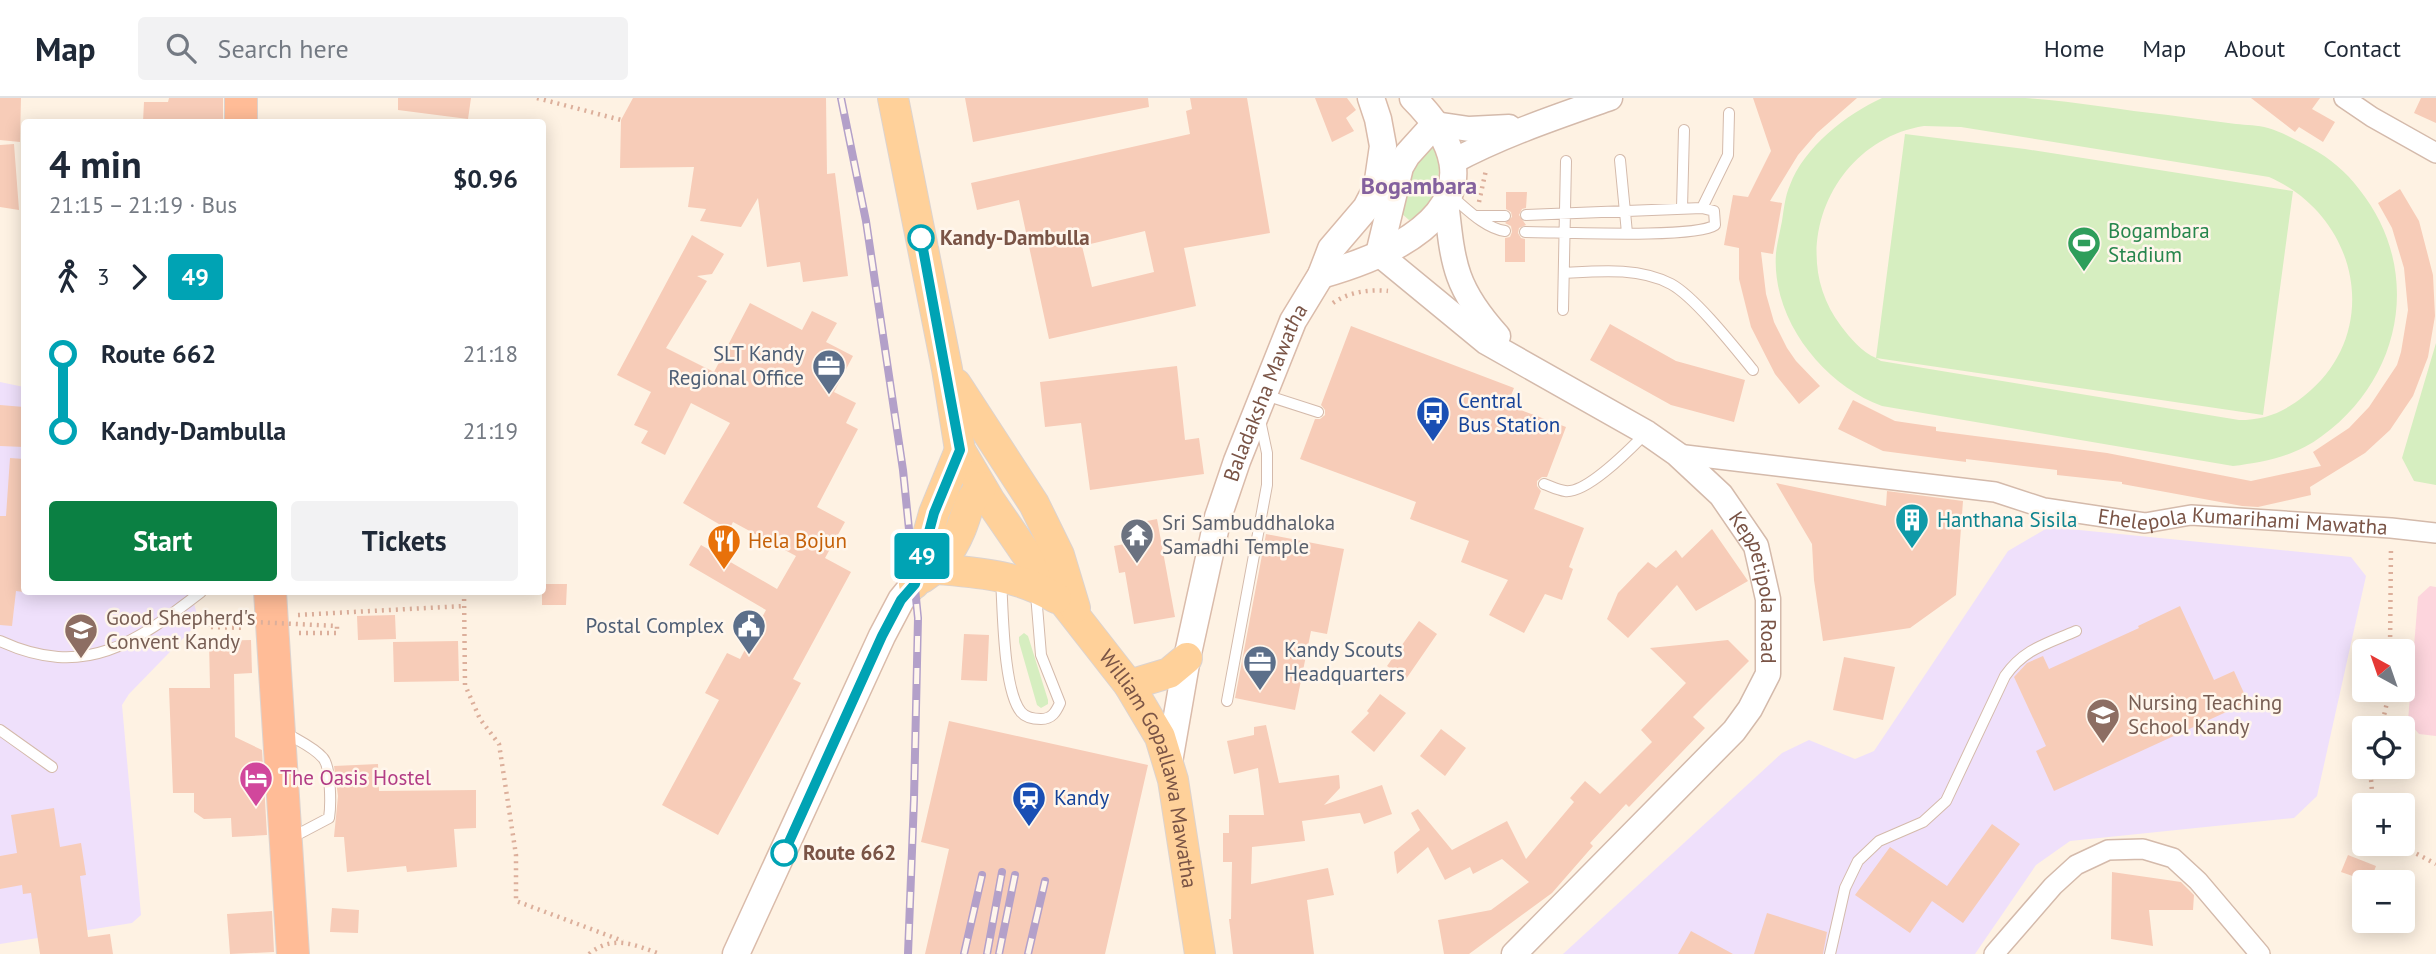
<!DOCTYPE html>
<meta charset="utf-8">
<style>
body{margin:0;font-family:"PT Sans",sans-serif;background:#f2f2f3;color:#1f2937;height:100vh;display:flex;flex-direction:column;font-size:26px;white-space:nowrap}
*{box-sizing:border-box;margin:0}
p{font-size:23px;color:#747a83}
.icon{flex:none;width:38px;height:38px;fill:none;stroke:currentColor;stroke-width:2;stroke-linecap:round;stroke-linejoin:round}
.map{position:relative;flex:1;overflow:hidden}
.sheet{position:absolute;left:21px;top:21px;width:525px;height:476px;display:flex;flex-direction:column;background:#fff;border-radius:7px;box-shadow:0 4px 18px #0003}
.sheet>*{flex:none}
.badge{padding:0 14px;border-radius:5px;font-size:24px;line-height:46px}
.needle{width:46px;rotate:320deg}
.fabs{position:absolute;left:2352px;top:541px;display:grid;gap:14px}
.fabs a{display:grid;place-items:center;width:63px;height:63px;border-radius:7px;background:#fff;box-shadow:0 4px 18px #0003;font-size:35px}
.map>.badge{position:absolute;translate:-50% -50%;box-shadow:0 0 0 4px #fff}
.legs{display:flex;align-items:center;gap:10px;height:77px;padding:0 28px;font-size:23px}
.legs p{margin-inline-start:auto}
.headline{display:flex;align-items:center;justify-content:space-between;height:119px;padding:0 28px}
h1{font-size:38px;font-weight:600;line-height:52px}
.button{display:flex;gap:14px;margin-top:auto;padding:14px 28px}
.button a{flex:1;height:80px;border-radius:7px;background:#0b8043;color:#fff;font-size:28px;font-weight:600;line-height:80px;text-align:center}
.button a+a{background:#f2f2f3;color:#1f2937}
ul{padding:0 28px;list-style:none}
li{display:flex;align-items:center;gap:24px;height:77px;font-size:26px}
li i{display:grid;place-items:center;width:10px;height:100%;margin:0 9px;background:currentColor}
li i::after{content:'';width:18px;height:18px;margin:-9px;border:5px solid;border-radius:50%;background:#fff}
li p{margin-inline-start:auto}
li:first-child i{background:linear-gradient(#0000 50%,currentColor 0)}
li:last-child i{background:linear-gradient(currentColor 50%,#0000 0)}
header{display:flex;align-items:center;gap:42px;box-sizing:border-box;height:98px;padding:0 35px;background:#fff;border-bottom:2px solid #e0e1e3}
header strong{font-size:33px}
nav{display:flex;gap:38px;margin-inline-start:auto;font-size:24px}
.search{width:490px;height:63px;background:#f2f2f3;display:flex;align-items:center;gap:18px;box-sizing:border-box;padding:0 24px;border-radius:7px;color:#747a83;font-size:26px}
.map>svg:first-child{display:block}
.education{fill:#efe0fb}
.medical{fill:#fdd5dd}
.green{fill:#d6eec0;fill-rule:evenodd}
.building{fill:#f7ccb8;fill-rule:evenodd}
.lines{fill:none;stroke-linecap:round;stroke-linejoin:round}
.service-casing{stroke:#d4baab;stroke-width:12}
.minor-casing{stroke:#d4baab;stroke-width:22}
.tertiary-casing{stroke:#d4baab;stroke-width:27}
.secondary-casing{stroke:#dabbaa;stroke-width:29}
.primary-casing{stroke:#dcd3cf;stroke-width:32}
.trunk-casing{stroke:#dcd3cf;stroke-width:34}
.path{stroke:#dcaf9b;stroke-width:4.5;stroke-dasharray:2 5;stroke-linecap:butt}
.service{stroke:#fff;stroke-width:10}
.minor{stroke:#fff;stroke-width:19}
.tertiary{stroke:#fff;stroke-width:24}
.secondary{stroke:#fff;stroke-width:26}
.primary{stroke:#ffd19a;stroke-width:30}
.trunk{stroke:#ffbc97;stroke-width:32}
.rail-casing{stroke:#b3a0c9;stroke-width:8}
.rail{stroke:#fff6ec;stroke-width:5;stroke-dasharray:16;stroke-linecap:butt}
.path-bridge{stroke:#dcaf9b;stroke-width:4.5;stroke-dasharray:2 5;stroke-linecap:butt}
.line-1-casing{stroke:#fff;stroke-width:16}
.line-1{stroke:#00a3b4;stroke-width:10}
.stop-1-dot{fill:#fff;stroke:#00a3b4;stroke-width:3.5}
.labels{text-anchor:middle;stroke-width:5;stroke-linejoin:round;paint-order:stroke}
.leisure-label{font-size:21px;fill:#27864d;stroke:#fff6ec;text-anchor:start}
.stop-label{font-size:21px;font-weight:bold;fill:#7a5446;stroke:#fff6ec;text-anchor:start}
.service-label{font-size:21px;fill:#4e5e75;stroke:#fff6ec;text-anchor:end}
.street-label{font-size:21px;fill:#7a5446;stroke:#fff6ec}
.transit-label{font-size:21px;fill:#164399;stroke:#fff6ec;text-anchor:start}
.culture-label{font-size:21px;fill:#0d838f;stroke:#fff6ec;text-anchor:start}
.worship-label{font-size:21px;fill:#5b616d;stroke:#fff6ec;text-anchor:start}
.food-label{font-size:21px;fill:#c56008;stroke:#fff6ec;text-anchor:start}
.education-label{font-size:21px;fill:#785e54;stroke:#fff6ec;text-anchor:start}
.hotel-label{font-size:21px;fill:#b23c85;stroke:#fff6ec;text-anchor:start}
.quarter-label{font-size:24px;font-weight:bold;fill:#84619e;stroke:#fff6ec}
</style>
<header>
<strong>Map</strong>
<div class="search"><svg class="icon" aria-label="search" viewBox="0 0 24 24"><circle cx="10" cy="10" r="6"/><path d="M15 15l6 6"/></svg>Search here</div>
<nav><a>Home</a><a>Map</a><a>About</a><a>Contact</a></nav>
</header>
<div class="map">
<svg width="2436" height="856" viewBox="0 0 2436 856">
<rect width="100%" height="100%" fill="#fef2e3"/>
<path class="education" d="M0,284L24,289V494H191L199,524L129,596L122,607L141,817L132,825L0,846Z
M2049,429L2351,459L2366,478L2317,698L2294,720L2070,743L2036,767L1975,856H1563L1782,655L1809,642L1855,661L1874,653L2008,453Z"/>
<path class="medical" d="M2430,488L2436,489V638L2419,636L2408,623L2418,499Z"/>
<path class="green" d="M1882,0C1929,0 1978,0 2025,0C2073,3 2120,12 2168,17C2190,20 2213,23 2236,26C2246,27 2258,27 2268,30C2282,34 2298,43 2311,50C2330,60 2346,74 2359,91C2423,171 2403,279 2322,338C2296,358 2264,364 2233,368L1882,308C1823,286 1771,221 1776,155C1777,145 1780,134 1782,123C1784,111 1785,98 1790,87C1804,49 1847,16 1882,0ZM1924,28L1961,29L2269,79C2359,118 2384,235 2304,298C2284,314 2265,322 2239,322L1881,263L1876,260L2263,317L2293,93L2025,51L1905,36L1876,260C1862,254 1850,240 1841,228C1784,153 1833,42 1924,28Z
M1431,47L1436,50C1444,72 1436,116 1409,122L1401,115L1403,79Z
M2436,245V387L2414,383L2402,360Z
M1024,535L1028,538L1048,602V606L1041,610L1037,607L1019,544V539Z"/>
<path class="building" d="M0,0H21L20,44L0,42Z
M169,0H223V24H143L144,4H168Z
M398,0H471L468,21L398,12Z
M633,0H826L827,76L835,75L848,178L803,184L800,164L767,169L758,100L741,129L700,123L706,111L688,109L694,69L620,70L621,22Z
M965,0H1148L1149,9L973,44Z
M1190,0H1247L1270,135L1184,150L1196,208L1049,241L1019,102L977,112L971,85L1190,36L1186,13L1192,11ZM1145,133L1154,174L1092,189L1082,148Z
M1315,0H1347L1356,12L1346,20L1354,33L1332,44Z
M1753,0H1857L1817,35L1798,57L1770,103L1782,105L1773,156L1761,154L1766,196L1774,224L1787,250L1796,263L1820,288L1799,306L1775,276L1751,229L1739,181V150L1724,147L1733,97L1748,99L1771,53Z
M2251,0H2320L2312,11L2335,24L2323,44L2299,29L2295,34Z
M2421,0H2436V25L2414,15Z
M14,46L19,112L0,109V47Z
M2400,91L2419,123L2433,177L2435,218L2428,259L2413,298L2390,332L2365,355L2310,389L2311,397L2258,409L2242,408L2122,386V384L2057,377V372L1966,361V364L1883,353L1838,331L1853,302L1895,323L1936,329V333L2107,355L2251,383L2321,368L2313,354L2349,330L2369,309L2397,267L2401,254L2408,212L2404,170L2392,130L2378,105Z
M1506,94H1527L1526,110L1522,111L1519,117L1526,127L1519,130L1518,135L1521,140L1525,141V164H1505V140L1510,139L1512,134L1511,128L1505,125L1512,119L1511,114L1506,111Z
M692,137L724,156L712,176L697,178L707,183L666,250L714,274L750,205L802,232L812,213L837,225L826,244L853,258L834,294L856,305L846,325L858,331L817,409L845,424L825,460L851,474L793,581L801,585L718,737L662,707L719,602L705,595L727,555L740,561L766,512L689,467L701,447L777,491L796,458L733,424L729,432L683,405L730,325L691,305L665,357L641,345L648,333L634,327L651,294L617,277Z
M1610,226L1676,263L1745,282L1734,324L1671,307L1590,262Z
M1351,228L1514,290L1507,307L1566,329L1547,379H1542L1537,383V388L1541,393L1534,411L1584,430L1569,469L1573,471L1562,502L1545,496L1524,535L1489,517L1508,482L1461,464L1469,443L1410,421L1416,404L1300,361L1315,321H1320L1325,317V312L1321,307Z
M1177,268L1185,342L1199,340L1204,376L1090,392L1081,325L1045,329L1040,284Z
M0,307L24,309V349L0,348Z
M10,360L24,361V494L16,493L12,528L0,527V418H6Z
M1776,385L1886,408L1887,393L1963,403L1956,497L1910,530L1823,543L1814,482L1812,446Z
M1157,421L1175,519L1134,526L1125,474L1119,475L1114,448L1140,443L1137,425Z
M1712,431L1748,483L1696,513L1677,487L1628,540L1607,521L1618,495L1648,464L1656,470L1676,452L1682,460Z
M1266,436L1344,451L1327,536L1311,533L1295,612L1235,600Z
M542,486H567L566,507H542Z
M2180,508L2214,582L2234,573L2248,604L2054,693L2036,653L2046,648L2014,579L2027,565L2043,558L2049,571L2139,530L2138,528Z
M395,517L396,541L358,542L357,518Z
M1419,523L1437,536L1406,581L1387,568Z
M964,536L989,537L987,583L961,582Z
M251,542L252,575L234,576L235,639L262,652L267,737L232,739L231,720L204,721L194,714V695H173L169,590H210L209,543Z
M1728,542L1749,563L1693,619L1705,630L1629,709L1626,706L1590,745L1593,748L1552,795L1469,856H1444L1438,822L1491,812L1529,784L1502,761L1473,776L1470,769L1445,782L1428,749L1397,776L1394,754L1420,732L1411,715L1418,711L1452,752L1507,723L1526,761L1574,704L1570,700L1585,683L1600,696L1652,644L1641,632L1686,585L1650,550Z
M458,543L459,583L394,584L393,544Z
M1844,559L1895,569L1883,622L1833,612Z
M1380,596L1406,615L1374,654L1351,634L1369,615L1367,613Z
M949,623L1148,667L1105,856H925L949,751L921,744Z
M1266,627L1279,685L1339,677L1340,690L1324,707L1382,687L1392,716L1364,726L1360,715L1302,723L1305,743L1252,749L1251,786L1328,770L1334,797L1307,802L1314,856H1233L1229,821H1231L1232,764H1223V735H1229V717H1264L1258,670L1234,676L1227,643L1254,637V629Z
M1441,631L1466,650L1445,678L1420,658Z
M378,666L379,693L476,692V730L454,731L457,769L407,774L406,768L347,774L344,739H334L338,698L334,668Z
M54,710L60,749L81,745L86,777L80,778L88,839L110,836L113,856H40L31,795L23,796L22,787L0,791V758L17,755L11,717Z
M1992,726L2020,746L1963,825L1932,803L1910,835L1855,797L1890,749L1947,788Z
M2348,757L2376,768L2370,784L2341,774Z
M2112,774L2181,784L2194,797L2193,812H2149L2153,848L2111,841Z
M332,810L359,812L358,835L330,834Z
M272,813L274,854L230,856L227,816Z
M1767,815L1827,834L1823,856H1754Z
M1691,833L1733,856H1678Z"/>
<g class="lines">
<g class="service-casing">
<path id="service" d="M1620,62L1627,135
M1449,96C1465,109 1484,130 1505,133
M1682,110L1684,32
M1702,110L1728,57L1729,15
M1477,118H1505
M1525,134C1558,134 1695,141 1715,127L1714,113L1702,110L1526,117
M1564,175C1599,173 1639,169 1671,186C1695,199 1735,250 1753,272
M1563,212L1566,63
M1265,297L1318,314
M1544,386C1550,388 1558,392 1565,393C1587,396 1631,350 1646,335
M1001,481C1003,511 1003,592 1021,614C1026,620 1034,621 1041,621C1052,621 1056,614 1060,605L1041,557L1036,496
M0,543C85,582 135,545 201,494
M1227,603L1267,387V355L1260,322
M0,632L52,669
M286,635C297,642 314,649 323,660C331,669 331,708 329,720L291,740
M1830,856L1845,790L1858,763L1879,743L1923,724L1946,703L2005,578C2024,551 2046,546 2076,533"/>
</g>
<g class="minor-casing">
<g id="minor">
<path d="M2344,0L2372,19L2436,55"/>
<path id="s1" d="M1677,356L1995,394L2044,410L2145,425L2191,417L2391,430L2436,435"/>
<path d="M1994,856L2053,788L2076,767L2108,752L2143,751L2173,760L2198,783L2260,856"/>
</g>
</g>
<g class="tertiary-casing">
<g id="tertiary">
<path d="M1435,26L1469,31L1509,29"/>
<path d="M1452,64C1502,37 1556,19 1610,0"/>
<path d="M1446,103C1453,166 1454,189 1498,238"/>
<path id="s2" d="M1379,156L1486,244L1647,335L1677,356L1721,397L1756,448L1768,501V576L1750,611L1734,633L1514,856"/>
</g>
</g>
<g class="secondary-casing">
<g id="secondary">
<path d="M1379,156L1400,69L1407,57L1435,26"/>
<path d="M1321,177C1413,151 1510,97 1413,0"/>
<path id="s3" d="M1169,664L1187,560L1218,419L1237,363L1293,223L1321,177L1331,151L1366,110L1377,89L1383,48L1378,21L1371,0"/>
<path d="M736,856L882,538L901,502L914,486"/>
</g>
</g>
<g class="primary-casing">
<g id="primary">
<path id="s4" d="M893,0L947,271L960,352L990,403L1025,454L1129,587L1160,639L1173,682L1200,856"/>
<path d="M956,286L1034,406L1059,457L1075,510"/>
<path d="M937,471C981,475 1017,477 1056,500"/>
<path d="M922,480C939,469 952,452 960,433C967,417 968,402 981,389"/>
<path d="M914,486L934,415L960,352"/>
<path d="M1129,587L1169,575L1187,560"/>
</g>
</g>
<g class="trunk-casing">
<path id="trunk" d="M241,0V24
M270,494L293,856"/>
</g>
<path class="path" d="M537,0L621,22
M1479,104L1486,72
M1333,205C1349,194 1369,191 1388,193
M464,494L465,587L480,621L499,646L516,757V803L623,843
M298,517L464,508
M211,529L246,530
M299,535H337
M2390,553L2391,448
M2381,630L2390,592
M2370,668L2373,707
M2398,746L2436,766
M589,856C613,836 635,847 660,856"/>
<use href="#service" class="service"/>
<use href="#minor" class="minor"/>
<use href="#tertiary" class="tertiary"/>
<use href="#secondary" class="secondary"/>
<use href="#primary" class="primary"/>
<use href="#trunk" class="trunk"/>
<g class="rail-casing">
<path id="rail" d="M841,0L866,123L903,372L918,520L914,701L908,856
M964,856L982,777
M987,856L1002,774
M999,856L1015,777
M1028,856L1045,783"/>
</g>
<use href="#rail" class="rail"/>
<path class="path-bridge" d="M211,529L212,522L337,528V535"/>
</g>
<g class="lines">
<g class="line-1-casing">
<path id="line-1" d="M784,755L882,538L901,502L915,486L934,415L960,352L921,140"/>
</g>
<use href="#line-1" class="line-1"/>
</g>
<defs>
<g id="stadium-pin" transform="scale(1.75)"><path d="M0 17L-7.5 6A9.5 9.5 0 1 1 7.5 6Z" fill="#2e9e5b" stroke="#fff6ec"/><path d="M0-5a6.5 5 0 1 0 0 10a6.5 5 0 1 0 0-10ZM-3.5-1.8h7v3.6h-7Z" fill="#fff"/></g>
<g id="office-pin" transform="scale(1.75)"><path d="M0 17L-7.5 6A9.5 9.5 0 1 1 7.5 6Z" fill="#5c6f8a" stroke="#fff6ec"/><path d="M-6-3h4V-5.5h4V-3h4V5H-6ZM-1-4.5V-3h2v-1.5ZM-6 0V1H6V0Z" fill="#fff"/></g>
<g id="bus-pin" transform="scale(1.75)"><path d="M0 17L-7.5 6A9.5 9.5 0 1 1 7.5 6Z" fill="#1a4fb4" stroke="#fff6ec"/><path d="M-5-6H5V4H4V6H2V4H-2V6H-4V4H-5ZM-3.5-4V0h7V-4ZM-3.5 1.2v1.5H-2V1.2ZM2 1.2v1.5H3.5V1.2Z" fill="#fff"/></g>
<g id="building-pin" transform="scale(1.75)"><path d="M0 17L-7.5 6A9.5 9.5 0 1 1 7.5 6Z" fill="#0f9aa8" stroke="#fff6ec"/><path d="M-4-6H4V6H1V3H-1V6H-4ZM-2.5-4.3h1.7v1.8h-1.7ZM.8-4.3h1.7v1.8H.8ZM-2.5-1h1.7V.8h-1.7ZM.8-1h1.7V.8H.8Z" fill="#fff"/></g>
<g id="temple-pin" transform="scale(1.75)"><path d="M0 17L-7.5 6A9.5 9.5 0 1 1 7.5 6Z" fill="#6b7280" stroke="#fff6ec"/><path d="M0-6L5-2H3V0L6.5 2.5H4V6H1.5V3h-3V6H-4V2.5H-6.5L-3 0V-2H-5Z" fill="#fff"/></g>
<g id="restaurant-pin" transform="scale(1.75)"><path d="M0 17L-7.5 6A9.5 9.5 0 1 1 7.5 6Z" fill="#e8710a" stroke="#fff6ec"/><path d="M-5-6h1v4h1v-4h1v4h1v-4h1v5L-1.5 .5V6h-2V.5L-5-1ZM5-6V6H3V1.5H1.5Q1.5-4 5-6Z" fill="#fff"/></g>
<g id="civic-pin" transform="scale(1.75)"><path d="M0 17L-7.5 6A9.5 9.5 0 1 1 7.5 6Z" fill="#5c6f8a" stroke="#fff6ec"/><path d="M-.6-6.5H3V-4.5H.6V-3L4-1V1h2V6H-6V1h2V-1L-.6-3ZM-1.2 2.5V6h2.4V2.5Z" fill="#fff"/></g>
<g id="school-pin" transform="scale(1.75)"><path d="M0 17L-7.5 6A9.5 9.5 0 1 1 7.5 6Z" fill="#8d6e63" stroke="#fff6ec"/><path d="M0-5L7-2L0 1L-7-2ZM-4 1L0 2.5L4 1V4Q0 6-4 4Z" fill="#fff"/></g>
<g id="university-pin" transform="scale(1.75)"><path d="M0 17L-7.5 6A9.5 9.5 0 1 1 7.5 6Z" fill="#8d6e63" stroke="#fff6ec"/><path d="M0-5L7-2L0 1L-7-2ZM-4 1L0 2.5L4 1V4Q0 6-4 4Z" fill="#fff"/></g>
<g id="hotel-pin" transform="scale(1.75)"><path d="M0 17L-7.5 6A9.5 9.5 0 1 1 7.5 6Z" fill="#d1479c" stroke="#fff6ec"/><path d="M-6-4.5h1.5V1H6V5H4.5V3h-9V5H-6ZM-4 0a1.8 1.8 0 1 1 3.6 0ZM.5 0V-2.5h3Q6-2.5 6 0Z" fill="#fff"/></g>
<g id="station-pin" transform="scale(1.75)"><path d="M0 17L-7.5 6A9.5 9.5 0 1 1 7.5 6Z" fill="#1a4fb4" stroke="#fff6ec"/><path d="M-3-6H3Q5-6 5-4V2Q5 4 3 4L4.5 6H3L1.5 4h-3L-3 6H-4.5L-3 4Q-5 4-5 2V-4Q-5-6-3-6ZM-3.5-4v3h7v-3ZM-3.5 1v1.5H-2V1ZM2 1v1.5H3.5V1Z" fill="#fff"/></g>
</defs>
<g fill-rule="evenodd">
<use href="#stadium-pin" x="2084" y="145"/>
<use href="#office-pin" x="829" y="268"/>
<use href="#bus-pin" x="1433" y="315"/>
<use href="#building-pin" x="1912" y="422"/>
<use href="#temple-pin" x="1137" y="437"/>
<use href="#restaurant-pin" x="724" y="443"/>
<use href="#civic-pin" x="749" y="528"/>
<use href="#school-pin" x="81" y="532"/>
<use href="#office-pin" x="1260" y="564"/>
<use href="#university-pin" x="2103" y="617"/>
<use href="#hotel-pin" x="256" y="680"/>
<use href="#station-pin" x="1029" y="700"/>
</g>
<g class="stop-1-dot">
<circle cx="921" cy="140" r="12"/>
<circle cx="784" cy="755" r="12"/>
</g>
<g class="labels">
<g class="leisure-label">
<text x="2108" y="140">Bogambara<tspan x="2108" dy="24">Stadium</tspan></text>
</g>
<g class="stop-label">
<text x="940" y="147">Kandy-Dambulla</text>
<text x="803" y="762">Route 662</text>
</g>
<g class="service-label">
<text x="804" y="263">SLT Kandy<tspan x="804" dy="24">Regional Office</tspan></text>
<text x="724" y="535">Postal Complex</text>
<text x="1284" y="559" text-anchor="start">Kandy Scouts<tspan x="1284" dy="24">Headquarters</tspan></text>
</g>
<g class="street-label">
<text dy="7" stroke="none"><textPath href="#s3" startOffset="383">Baladaksha Mawatha</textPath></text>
<text dy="7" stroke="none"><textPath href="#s1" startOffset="572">Ehelepola Kumarihami Mawatha</textPath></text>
<text dy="7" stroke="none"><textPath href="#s2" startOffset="522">Keppetipola Road</textPath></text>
<text dy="7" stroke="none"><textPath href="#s4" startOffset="735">William Gopallawa Mawatha</textPath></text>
</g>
<g class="transit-label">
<text x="1458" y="310">Central<tspan x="1458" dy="24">Bus Station</tspan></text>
<text x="1054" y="707">Kandy</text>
</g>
<g class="culture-label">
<text x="1937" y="429">Hanthana Sisila</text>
</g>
<g class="worship-label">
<text x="1162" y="432">Sri Sambuddhaloka<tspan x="1162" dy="24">Samadhi Temple</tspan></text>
</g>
<g class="food-label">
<text x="748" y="450">Hela Bojun</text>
</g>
<g class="education-label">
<text x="106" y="527">Good Shepherd's<tspan x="106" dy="24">Convent Kandy</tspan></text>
<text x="2128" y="612">Nursing Teaching<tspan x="2128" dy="24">School Kandy</tspan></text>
</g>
<g class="hotel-label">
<text x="280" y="687">The Oasis Hostel</text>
</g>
<g class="quarter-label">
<text x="1419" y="96">Bogambara</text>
</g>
</g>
</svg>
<div class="fabs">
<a><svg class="needle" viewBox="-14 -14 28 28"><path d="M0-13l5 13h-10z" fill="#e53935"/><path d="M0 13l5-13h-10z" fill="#747a83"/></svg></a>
<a><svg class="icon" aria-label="locate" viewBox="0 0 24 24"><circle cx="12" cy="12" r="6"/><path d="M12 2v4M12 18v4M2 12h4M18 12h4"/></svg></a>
<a>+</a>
<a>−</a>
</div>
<b class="badge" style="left:922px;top:458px;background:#00a3b4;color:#fff">49</b>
<section class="sheet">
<div class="headline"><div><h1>4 min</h1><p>21:15 – 21:19 · Bus</p></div><b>$0.96</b></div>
<div class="legs"><svg class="icon" aria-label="walk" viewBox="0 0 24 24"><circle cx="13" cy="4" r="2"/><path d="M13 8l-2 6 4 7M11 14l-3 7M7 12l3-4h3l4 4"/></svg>3<svg class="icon" aria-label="forward" viewBox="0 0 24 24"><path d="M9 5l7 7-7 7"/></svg><b class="badge" style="background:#00a3b4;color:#fff">49</b></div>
<ul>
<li><i style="color:#00a3b4"></i><b>Route 662</b><p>21:18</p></li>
<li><i style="color:#00a3b4"></i><b>Kandy-Dambulla</b><p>21:19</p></li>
</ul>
<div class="button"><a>Start</a><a>Tickets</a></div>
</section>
</div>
